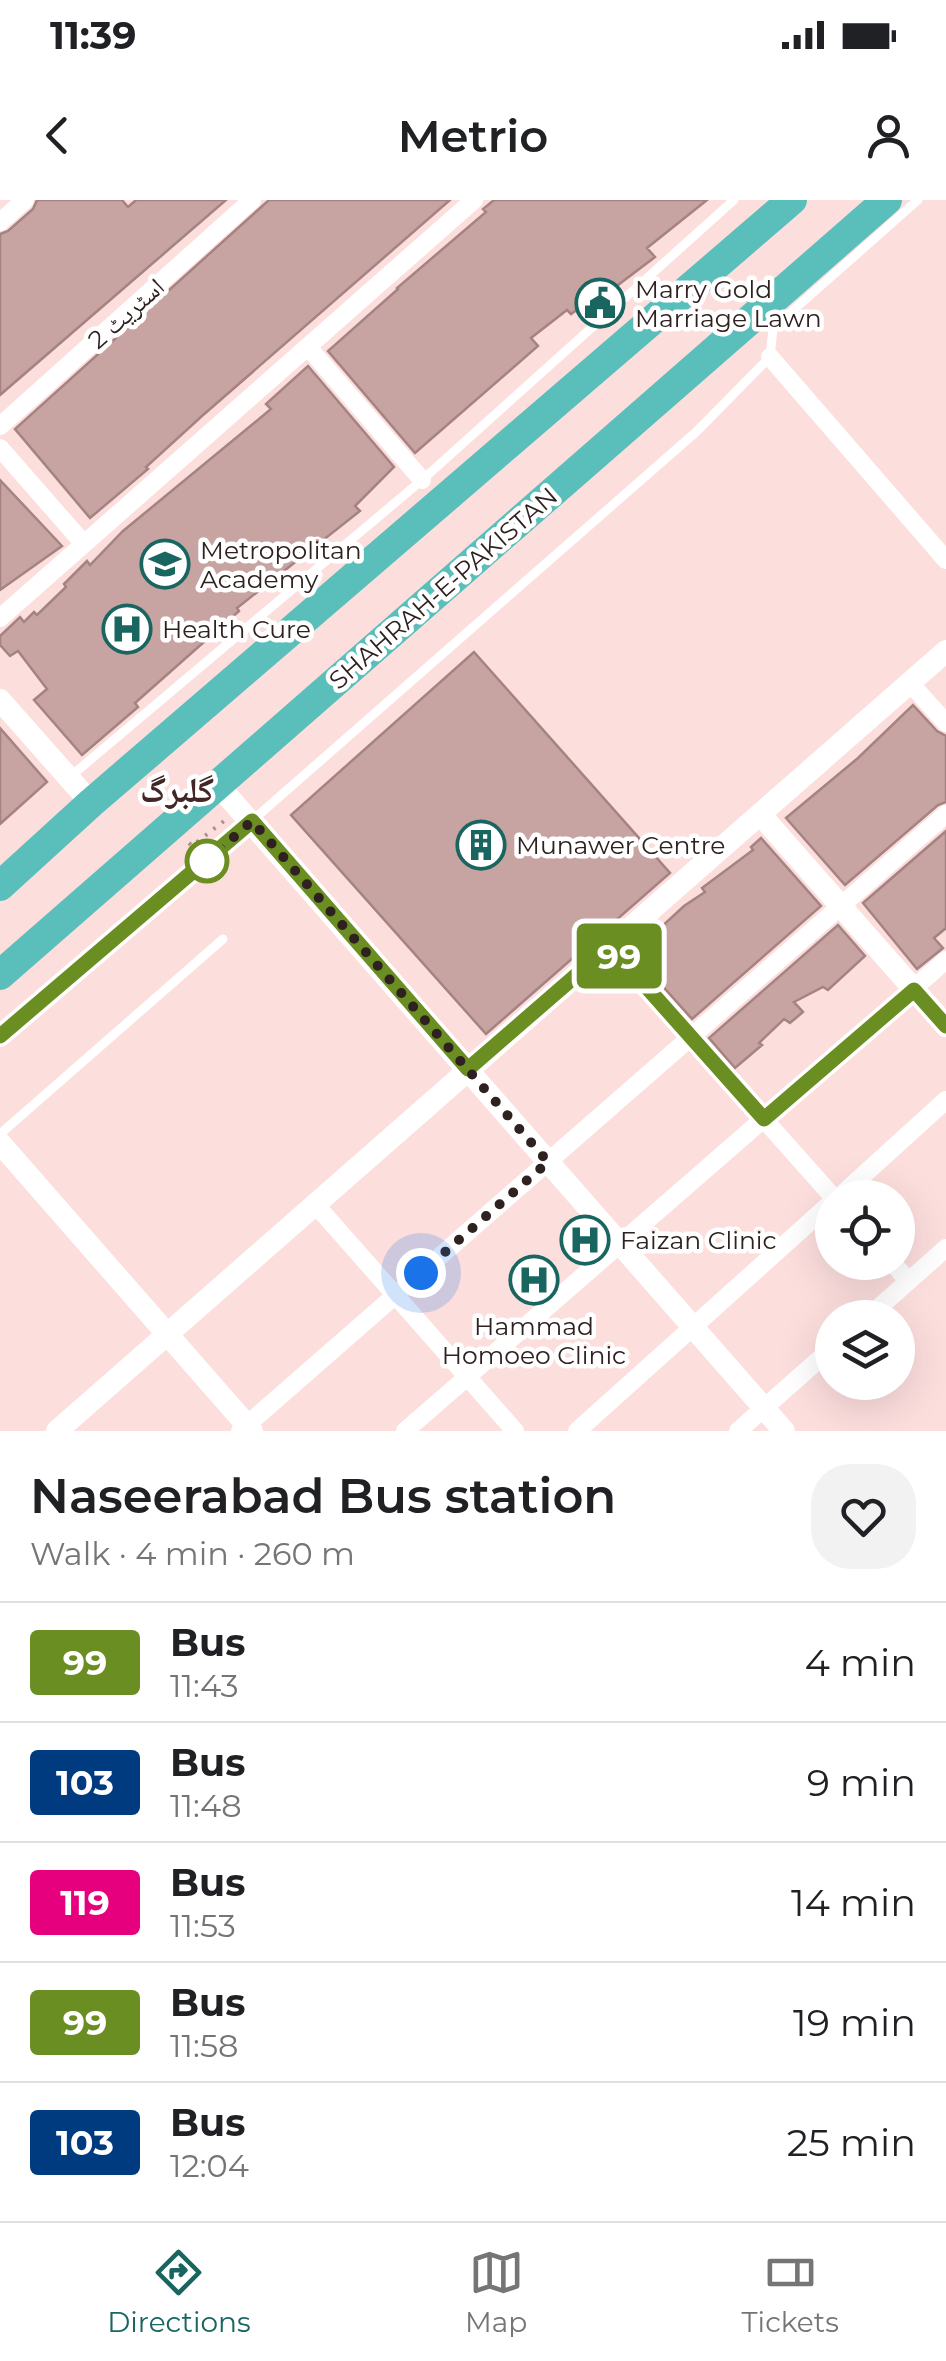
<!DOCTYPE html>
<meta charset="utf-8">
<style>
body{margin:0;font-family:Montserrat,"Noto Naskh Arabic",sans-serif;background:#f2f2f2;color:#202124;height:100vh;display:flex;flex-direction:column;font-size:38px;white-space:nowrap}
*{box-sizing:border-box;margin:0}
p{font-size:32px;color:#757577}
.icon{flex:none;width:55px;height:55px;fill:none;stroke:currentColor;stroke-width:2;stroke-linecap:round;stroke-linejoin:round}
.map{position:relative;height:1231px;overflow:hidden}
.drawer{display:flex;flex-direction:column;background:#fff;flex:1}
.drawer>*{flex:none}
.badge{padding:0 20px;border-radius:8px;font-size:35px;line-height:65px}
.controls{position:absolute;left:815px;top:980px;display:grid;gap:20px}
.controls a{display:grid;place-items:center;width:100px;height:100px;border-radius:50%;background:#fff;box-shadow:0 10px 40px #0002;font-size:50px}
.you{position:absolute;width:50px;height:50px;margin:-25px;border:8px solid #fff;border-radius:50%;background:#1a73e8;box-shadow:0 0 0 15px #1a73e833}
.map>.badge{position:absolute;translate:-50% -50%;box-shadow:0 0 0 5px #fff}
.round{display:grid;place-items:center;flex:none;width:105px;height:105px;border-radius:40px;background:#f2f2f2}
.summary{display:flex;align-items:center;justify-content:space-between;height:170px;padding:0 30px}
h1{font-size:48px;font-weight:600;line-height:75px}
ul{padding:0;list-style:none}
li{display:flex;align-items:center;gap:30px;height:120px;padding:0 30px;border-top:2px solid #e0e0e0}
li div{flex:1}
li b{display:block;font-size:38px}
li em{font-style:normal}
li .badge{min-width:110px;font-weight:700;text-align:center}
.status{display:flex;justify-content:space-between;align-items:center;height:70px;padding:0 50px;background:#fff;direction:ltr}
.status svg{height:28px;fill:currentColor}
header{display:flex;justify-content:space-between;align-items:center;height:130px;padding:0 30px;background:#fff;font-size:45px;font-weight:600}
.menu{display:flex;justify-content:space-around;align-items:center;height:140px;border-top:2px solid #e0e0e0;background:#fff;font-size:28px;color:#757577}
.menu a{display:grid;justify-items:center;gap:5px}
.menu .current{color:#196661}
.map>svg:first-child{display:block}
.building{fill:#c7a3a2;stroke:#a58382;stroke-width:2.5}
.lines{fill:none;stroke-linecap:round;stroke-linejoin:round}
.path{stroke:#a89190;stroke-width:4;stroke-dasharray:2.5 8;stroke-linecap:butt}
.service{stroke:#fff;stroke-width:9}
.minor{stroke:#fff;stroke-width:18}
.tertiary{stroke:#fff;stroke-width:22}
.trunk{stroke:#5abfba;stroke-width:30}
.line-casing{stroke:#fff;stroke-width:22}
.line{stroke:#6b8e23;stroke-width:15}
.walk{stroke:#2e2120;stroke-width:10;stroke-dasharray:0 18}
.stop-dot{fill:#fff;stroke:#6b8e23;stroke-width:5}
.labels{text-anchor:middle;stroke-width:9;stroke-linejoin:round;paint-order:stroke}
.poi-label{font-size:25px;fill:#2e2120;stroke:#fff;text-anchor:start}
.street-label{font-size:25px;fill:#2e2120;stroke:#fff}
.district-label{font-size:35px;font-weight:bold;fill:#432727;stroke:#fff}
</style>
<div class="status"><b>11:39</b><svg viewBox="0 0 49 12"><path d="M0 12V9h3v3zM5 12V6h3v6zM10 12V3h3v9zM15 12V0h3v12zM26 1h20v11H26zM47 4h2v5h-2z"/></svg></div>
<header><svg class="icon" aria-label="back" viewBox="0 0 24 24"><path d="M15 5l-7 7 7 7"/></svg>Metrio<svg class="icon" aria-label="person" viewBox="0 0 24 24"><circle cx="12" cy="8" r="4"/><path d="M4 21q1-7 8-7t8 7"/></svg></header>
<div class="map">
<svg width="946" height="1231" viewBox="0 0 946 1231">
<rect width="100%" height="100%" fill="#fcdedd"/>
<path class="building" d="M37,0H122L128,7L136,0H226L0,195V34L8,31L33,9Z
M269,0H450L202,216L146,267L148,269L90,318L15,229Z
M494,0H707L647,48L655,57L614,88L611,85L571,114L567,110L531,138L538,146L415,253L328,151L398,89L397,88L486,12L483,9Z
M308,166L394,267L355,306L360,311L237,408L239,411L135,503L138,507L82,555L34,500L47,489L18,451L10,456L0,445V436L20,417L24,422L34,412L37,415L66,387L64,384L87,361L90,365L123,331L271,209L266,204Z
M0,280L62,346L0,390Z
M474,452L670,673L486,834L291,615Z
M913,505L937,531L946,536V602L938,605L845,685L786,618L858,558Z
M0,528L47,582L0,624Z
M946,631V728L934,738L943,748L917,769L863,703Z
M761,638L821,706L692,819L633,753L684,706L705,692L702,688L753,650L751,647Z
M838,725L865,756L828,790L823,787L794,802L803,812L790,823L784,819L759,843L762,845L735,868L709,838Z"/>
<g class="lines">
<path class="path" d="M143,590L156,606
M189,643L192,646L224,621"/>
<path class="service" d="M71,576L422,280L734,0
M0,836L206,661L696,232L770,157L773,128L918,0
M0,934L223,739"/>
<path class="minor" d="M0,22L25,0
M308,147L422,280
M770,157L946,360
M0,226L252,0
M0,248L84,344
M0,418L474,0
M910,483L946,523
M610,746L834,998
M838,998L946,900
M315,1004L515,1231
M892,1062L908,1081
M867,1118L946,1048
M240,1231L946,614
M405,1231L946,760
M577,1231L832,1002
M738,1231L832,1148"/>
<path class="tertiary" d="M0,500L91,603
M218,585L784,1231
M760,614L946,826
M0,943L252,1231
M57,1231L946,451"/>
<path class="trunk" d="M0,686L91,603L792,0
M0,775L887,0"/>
</g>
<g class="lines">
<g class="line-casing">
<path id="line" d="M0,836L252,621L468,869L610,746L764,919L914,790L946,826"/>
</g>
<use href="#line" class="line"/>
<path class="walk" d="M207,661L252,621L548,962L421,1073"/>
</g>
<defs>
<g id="civic-ring" transform="scale(2.5)"><circle r="9.5" fill="#fff" stroke="#196661" stroke-width="1.5"/><path d="M-.6-6.5H3V-4.5H.6V-3L4-1V1h2V6H-6V1h2V-1L-.6-3ZM-1.2 2.5V6h2.4V2.5Z" fill="#196661"/></g>
<g id="school-ring" transform="scale(2.5)"><circle r="9.5" fill="#fff" stroke="#196661" stroke-width="1.5"/><path d="M0-5L7-2L0 1L-7-2ZM-4 1L0 2.5L4 1V4Q0 6-4 4Z" fill="#196661"/></g>
<g id="hospital-ring" transform="scale(2.5)"><circle r="9.5" fill="#fff" stroke="#196661" stroke-width="1.5"/><path d="M-5-5h3v3.5h4V-5h3V5h-3V1.5h-4V5h-3Z" fill="#196661"/></g>
<g id="building-ring" transform="scale(2.5)"><circle r="9.5" fill="#fff" stroke="#196661" stroke-width="1.5"/><path d="M-4-6H4V6H1V3H-1V6H-4ZM-2.5-4.3h1.7v1.8h-1.7ZM.8-4.3h1.7v1.8H.8ZM-2.5-1h1.7V.8h-1.7ZM.8-1h1.7V.8H.8Z" fill="#196661"/></g>
</defs>
<g fill-rule="evenodd">
<use href="#civic-ring" x="600" y="103"/>
<use href="#school-ring" x="165" y="364"/>
<use href="#hospital-ring" x="127" y="429"/>
<use href="#building-ring" x="481" y="645"/>
<use href="#hospital-ring" x="585" y="1040"/>
<use href="#hospital-ring" x="534" y="1080"/>
</g>
<circle class="stop-dot" cx="207" cy="661" r="20"/>
<g class="labels">
<g class="poi-label">
<text x="635" y="98">Marry Gold<tspan x="635" dy="29">Marriage Lawn</tspan></text>
<text x="200" y="359">Metropolitan<tspan x="200" dy="29">Academy</tspan></text>
<text x="162" y="438">Health Cure</text>
<text x="516" y="654">Munawer Centre</text>
<text x="620" y="1049">Faizan Clinic</text>
<text x="534" y="1135" text-anchor="middle">Hammad<tspan x="534" dy="29">Homoeo Clinic</tspan></text>
</g>
<g class="street-label">
<text transform="translate(126 113) rotate(-42)" y="9">اسٹریٹ 2</text>
<text transform="translate(443 388) rotate(-41)" y="9">SHAHRAH-E-PAKISTAN</text>
</g>
<g class="district-label">
<text x="177" y="602">گلبرگ</text>
</g>
</g>
</svg>
<div class="controls">
<a><svg class="icon" aria-label="locate" viewBox="0 0 24 24"><circle cx="12" cy="12" r="6"/><path d="M12 2v4M12 18v4M2 12h4M18 12h4"/></svg></a>
<a><svg class="icon" aria-label="layers" viewBox="0 0 24 24"><path d="M12 4l9 5-9 5-9-5zM3 14l9 5 9-5"/></svg></a>
</div>
<div class="you" style="left:421px;top:1073px"></div>
<b class="badge" style="left:619px;top:756px;background:#6b8e23;color:#fff">99</b>
</div>
<section class="drawer">
<div class="summary"><div><h1>Naseerabad Bus station</h1><p>Walk · 4 min · 260 m</p></div><a class="round"><svg class="icon" aria-label="heart" viewBox="0 0 24 24"><path d="M12 20l-8-8c-3-5 5-10 8-4 3-6 11-1 8 4z"/></svg></a></div>
<ul>
<li><span class="badge" style="background:#6b8e23;color:#fff">99</span><div><b>Bus</b><p>11:43</p></div><em>4 min</em></li>
<li><span class="badge" style="background:#003b80;color:#fff">103</span><div><b>Bus</b><p>11:48</p></div><em>9 min</em></li>
<li><span class="badge" style="background:#e6007e;color:#fff">119</span><div><b>Bus</b><p>11:53</p></div><em>14 min</em></li>
<li><span class="badge" style="background:#6b8e23;color:#fff">99</span><div><b>Bus</b><p>11:58</p></div><em>19 min</em></li>
<li><span class="badge" style="background:#003b80;color:#fff">103</span><div><b>Bus</b><p>12:04</p></div><em>25 min</em></li>
</ul>
</section>
<nav class="menu">
<a class="current"><svg class="icon" aria-label="directions" viewBox="0 0 24 24"><path d="M12 3l9 9-9 9-9-9zM9 14v-3h6M13 9l2 2-2 2"/></svg>Directions</a>
<a><svg class="icon" aria-label="map" viewBox="0 0 24 24"><path d="M3 6l6-2 6 2 6-2v14l-6 2-6-2-6 2zM9 4v14M15 6v14"/></svg>Map</a>
<a><svg class="icon" aria-label="tickets" viewBox="0 0 24 24"><path d="M3 7h18v10H3zM15 7v10"/></svg>Tickets</a>
</nav>
